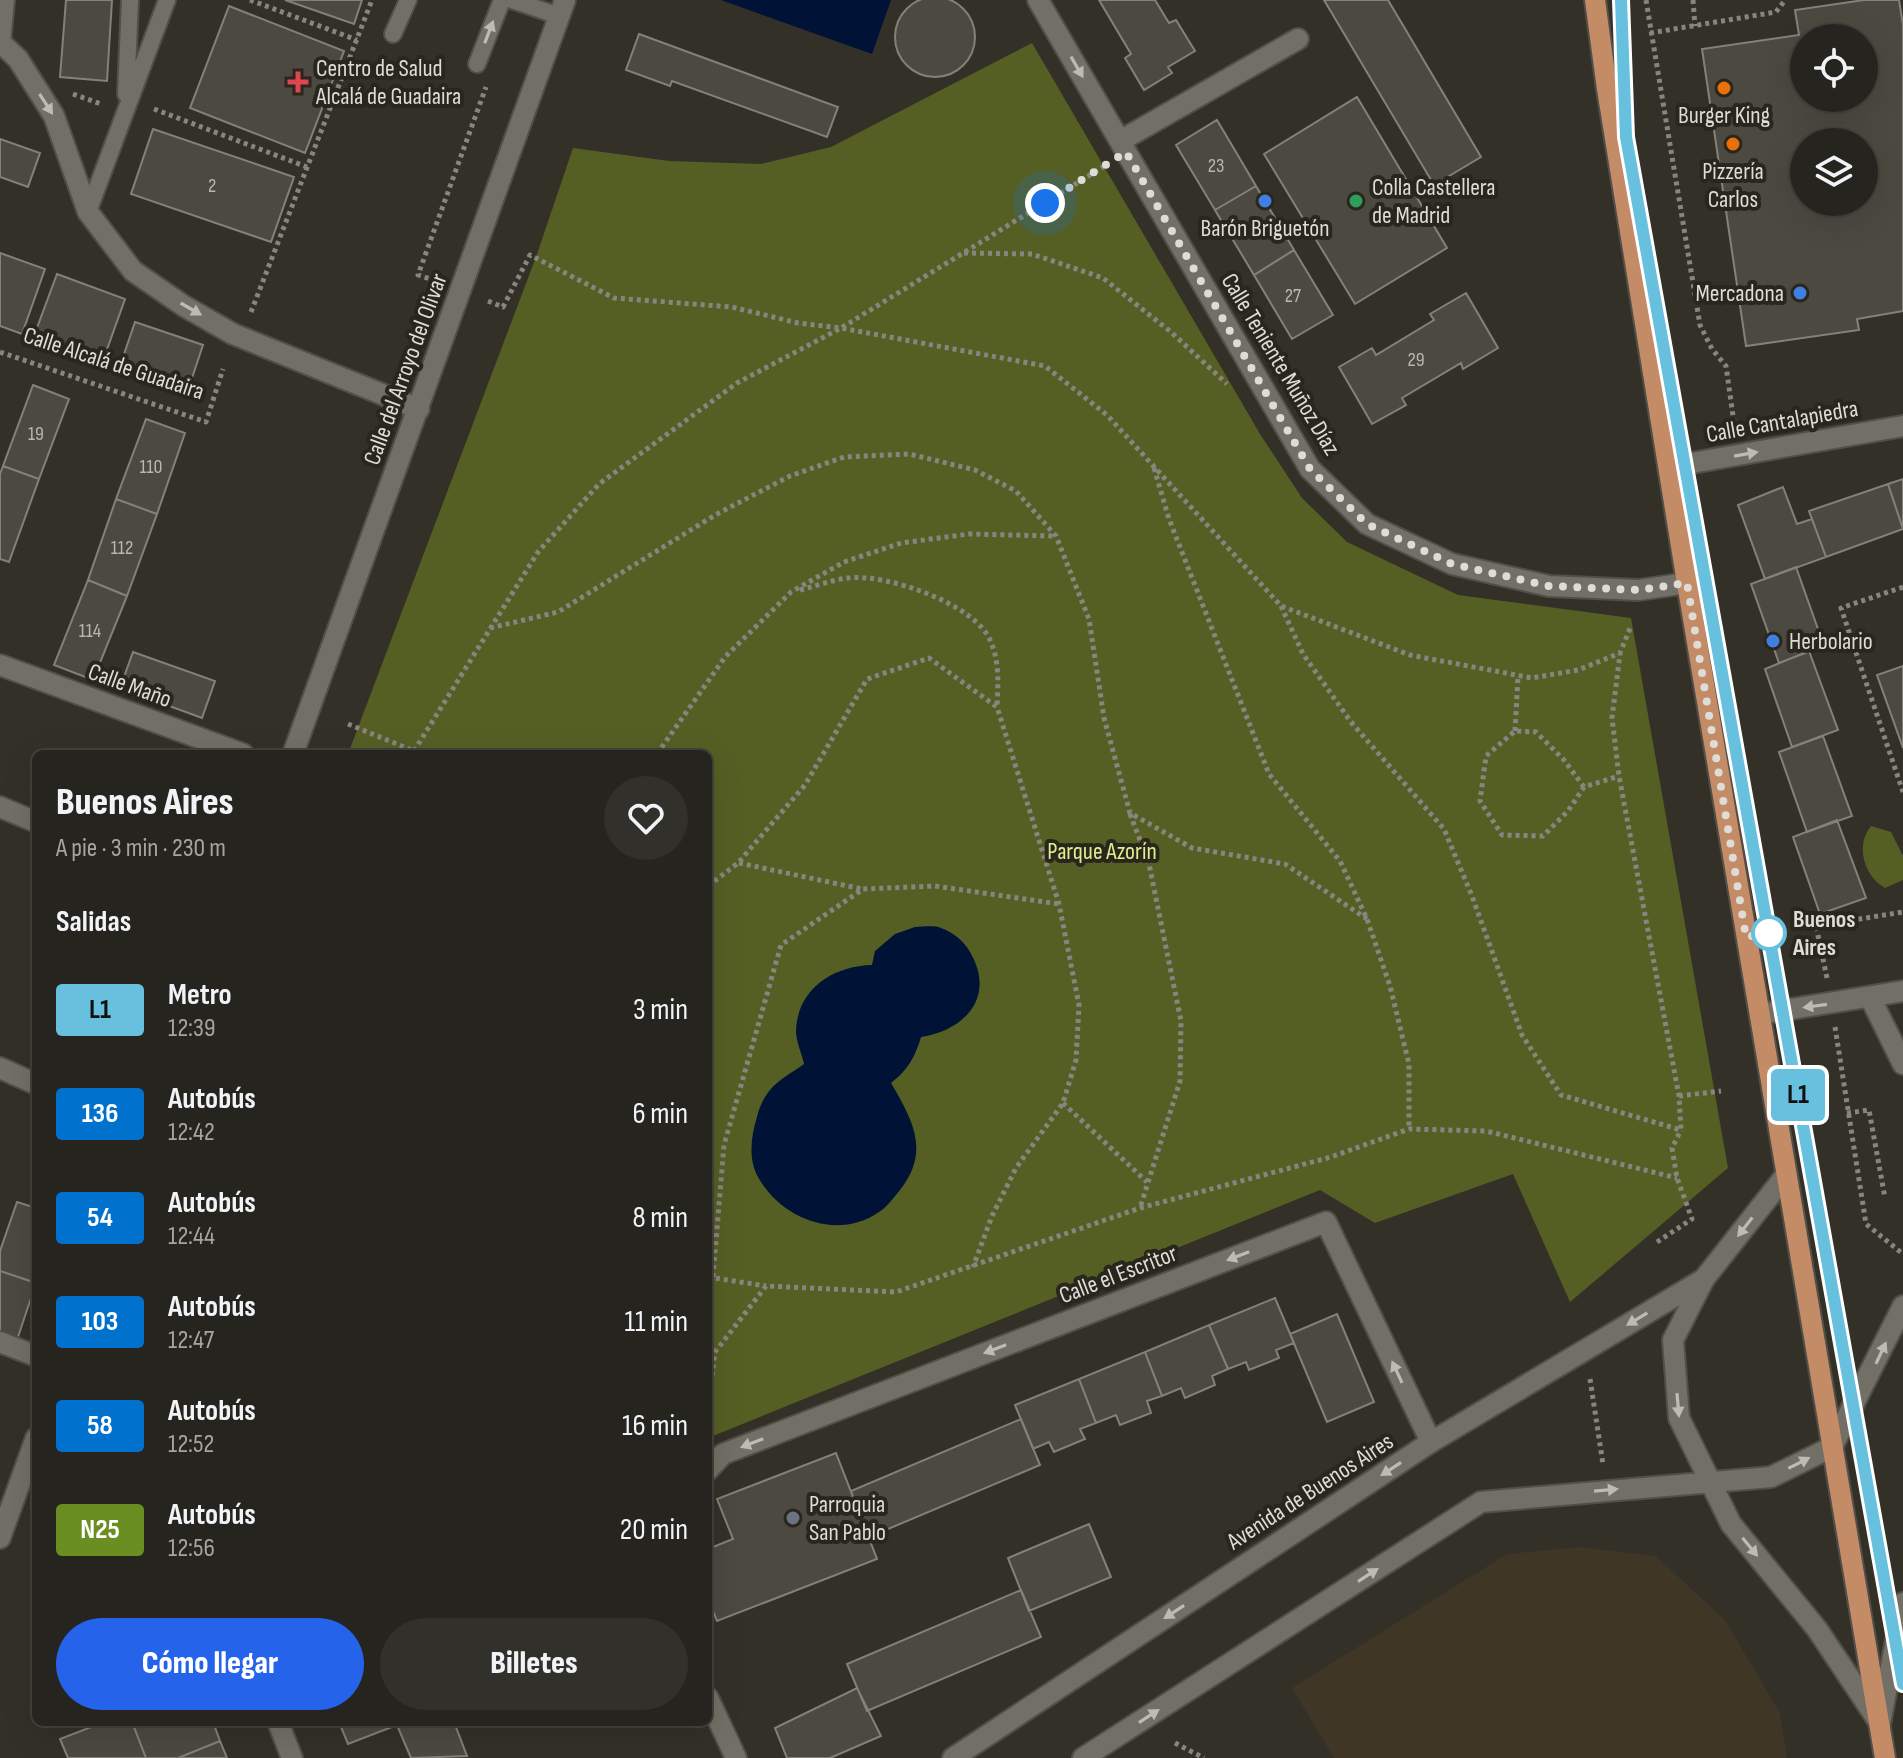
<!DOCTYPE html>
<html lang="es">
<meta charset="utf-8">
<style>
body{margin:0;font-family:"Sofia Sans Condensed",sans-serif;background:#32302b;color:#f1f3f6;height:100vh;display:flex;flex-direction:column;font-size:30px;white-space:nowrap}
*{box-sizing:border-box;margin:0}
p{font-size:26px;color:#a4a4a4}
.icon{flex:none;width:44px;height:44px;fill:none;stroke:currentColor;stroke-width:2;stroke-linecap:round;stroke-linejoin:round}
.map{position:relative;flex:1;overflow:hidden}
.side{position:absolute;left:32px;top:750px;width:680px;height:976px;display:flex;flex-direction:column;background:#26241e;border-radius:12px;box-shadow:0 8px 32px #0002,0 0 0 2px #42413c}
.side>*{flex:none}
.badge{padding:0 16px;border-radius:6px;font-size:28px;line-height:52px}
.fabs{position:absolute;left:1790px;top:24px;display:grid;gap:16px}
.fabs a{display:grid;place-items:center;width:88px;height:88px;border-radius:50%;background:#26241e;box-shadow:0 8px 32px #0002,0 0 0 2px #42413c;font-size:40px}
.you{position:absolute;width:40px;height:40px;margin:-20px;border:6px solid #fff;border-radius:50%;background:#1a73e8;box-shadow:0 0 0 12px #1a73e833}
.map>.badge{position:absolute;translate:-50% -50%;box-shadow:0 0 0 4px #fff}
h2{padding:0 24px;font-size:30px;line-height:72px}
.round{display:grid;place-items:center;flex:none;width:84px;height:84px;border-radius:42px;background:#32302b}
.overview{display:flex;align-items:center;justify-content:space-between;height:136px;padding:0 24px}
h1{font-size:38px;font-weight:800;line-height:60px}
.primary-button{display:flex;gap:16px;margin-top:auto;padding:16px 24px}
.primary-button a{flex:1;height:92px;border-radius:48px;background:#2563eb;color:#fff;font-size:32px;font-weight:800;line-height:92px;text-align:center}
.primary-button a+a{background:#32302b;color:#f1f3f6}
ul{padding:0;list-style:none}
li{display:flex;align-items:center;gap:24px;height:104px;padding:0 24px}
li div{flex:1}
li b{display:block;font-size:30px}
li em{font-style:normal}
li .badge{min-width:88px;font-weight:700;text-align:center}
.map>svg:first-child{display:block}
.education{fill:#3f3626}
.green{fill:#555f24}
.water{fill:#001235}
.building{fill:#4c4941;stroke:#848178;stroke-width:2;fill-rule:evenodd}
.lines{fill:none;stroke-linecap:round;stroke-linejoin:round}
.service-casing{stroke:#514f48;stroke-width:20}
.minor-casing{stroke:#514f48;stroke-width:24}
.tertiary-casing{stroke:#514f48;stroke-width:24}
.secondary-casing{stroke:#514f48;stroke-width:24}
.primary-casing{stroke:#514f48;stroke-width:24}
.path{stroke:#87857f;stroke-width:5;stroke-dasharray:4 4;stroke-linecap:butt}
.service{stroke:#726f66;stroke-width:16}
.minor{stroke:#726f66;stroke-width:20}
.tertiary{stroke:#726f66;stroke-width:20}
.secondary{stroke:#726f66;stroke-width:20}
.primary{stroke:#c48b67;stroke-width:20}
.oneway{fill:#bdbbb5}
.line-casing{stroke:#fff;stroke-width:18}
.line{stroke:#67c0dd;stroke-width:12}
.walk{stroke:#dddcd7;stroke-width:8;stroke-dasharray:0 14.4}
.health-dot{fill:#e0444e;stroke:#29261e;stroke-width:3}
.food-dot{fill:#e8710a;stroke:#29261e;stroke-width:3}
.shop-dot{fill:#3f7fe0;stroke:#29261e;stroke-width:3}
.leisure-dot{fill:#2e9e5b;stroke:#29261e;stroke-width:3}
.stop-dot{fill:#fff;stroke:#67c0dd;stroke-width:4}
.worship-dot{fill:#6b7280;stroke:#29261e;stroke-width:3}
.labels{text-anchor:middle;stroke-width:8;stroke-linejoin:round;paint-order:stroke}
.number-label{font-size:20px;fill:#b9b7b2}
.poi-label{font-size:24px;fill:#dddcd7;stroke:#29261e;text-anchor:start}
.street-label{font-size:24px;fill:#dddcd7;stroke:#29261e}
.park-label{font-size:24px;fill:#ddf08d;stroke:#29261e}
.stop-label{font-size:24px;font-weight:bold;fill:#dddcd7;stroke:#29261e;text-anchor:start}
</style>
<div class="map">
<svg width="1903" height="1758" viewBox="0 0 1903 1758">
<rect width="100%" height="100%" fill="#333028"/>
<path class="education" d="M1580,1547L1656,1556L1725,1620L1780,1713L1787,1758H1334L1292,1688L1507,1554Z"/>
<path class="green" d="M1032,43L1260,434L1302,498L1347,542L1458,595L1631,618L1728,1168L1570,1302L1513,1174L1375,1223L1320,1190L708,1438V754H348L536,257L573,148L669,161L761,164L831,147Z
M1871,826L1891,832L1903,856V880L1885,888C1864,876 1855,846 1871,826Z"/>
<path class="water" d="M721,0H891L872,54Z
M915,927C923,927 934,925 941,928C953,932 964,941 970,952C996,996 966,1030 921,1037C915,1057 908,1070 891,1083C912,1119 931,1151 900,1190C894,1197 887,1207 879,1212C837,1241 781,1219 758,1177C748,1159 751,1136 757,1117C759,1108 764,1097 770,1090C779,1079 793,1072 804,1064C802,1054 797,1044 796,1033C796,990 832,966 872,965L875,951L895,934Z"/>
<path class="building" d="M895 37a40 40 0 1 1 80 0a40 40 0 1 1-80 0Z
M66,0H112L107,81L60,77Z
M285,0H362L354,24Z
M1099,0H1155L1169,23L1176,20L1195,51L1168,67L1172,73L1144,90L1125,58L1131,54Z
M1324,0H1388L1481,157L1434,185Z
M1864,0H1899L1903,25V311L1857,319L1859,330L1746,346L1702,49L1799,35L1795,10ZM1804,38H1864V98H1804ZM1804,142H1864V202H1804Z
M229,6L344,51L305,153L190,108Z
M639,34L838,107L827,137L672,81L670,86L626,70Z
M1357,97L1447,248L1355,304L1264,154Z
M1217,120L1256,186L1215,210L1176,145Z
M153,129L294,177L271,242L131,194Z
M0,139L40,153L28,187L0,177Z
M1256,186L1294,250L1254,275L1215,210Z
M1294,250L1333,315L1292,339L1254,275Z
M0,253L45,269L22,334L0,326Z
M57,274L125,299L100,369L31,344Z
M1466,293L1498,348L1463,369L1461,363L1402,398L1406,405L1372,424L1339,367L1372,348L1376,355L1434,320L1430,314Z
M135,322L203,345L188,390L120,366Z
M33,385L69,399L39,479L3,466Z
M146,419L185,433L157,514L116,499Z
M3,466L39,479L9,562L0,559V474Z
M1903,479V529L1888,484Z
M1888,484L1903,529L1826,557L1809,511Z
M1783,487L1797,524L1812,519L1826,557L1765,579L1738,505Z
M116,499L157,514L127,596L88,580Z
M1796,567L1824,646L1779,663L1751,584Z
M88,580L127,596L93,680L54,665Z
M1809,651L1838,730L1792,747L1765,669Z
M133,652L215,681L202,718L120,688Z
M1903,666V748L1877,675Z
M1823,736L1852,816L1807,832L1779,752Z
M1837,820L1866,898L1820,914L1793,837Z
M17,1202L36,1208V1283L0,1271V1251Z
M0,1271L36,1283L17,1340L0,1334Z
M1275,1298L1294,1343L1276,1350L1279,1358L1249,1370L1246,1362L1228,1369L1209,1325Z
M1337,1314L1374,1402L1327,1422L1290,1334Z
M1209,1325L1228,1369L1212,1376L1215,1385L1185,1398L1181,1388L1162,1396L1145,1352Z
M1145,1352L1162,1396L1147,1401L1151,1413L1120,1425L1116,1415L1096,1423L1079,1379Z
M1079,1379L1096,1423L1080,1429L1085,1439L1054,1452L1049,1442L1033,1449L1015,1405Z
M1021,1419L1040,1465L869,1537L851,1491Z
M836,1453L877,1559L717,1621L708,1599V1549L733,1539L717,1499Z
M1089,1524L1111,1577L1029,1611L1008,1558Z
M1021,1590L1041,1637L867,1711L847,1664Z
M857,1688L881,1736L830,1758H787L775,1728Z
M104,1722H132L146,1758H68L60,1739Z
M132,1722H213L220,1741L178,1758H146Z
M339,1722H454L467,1756L411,1758L397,1725L348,1744Z
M220,1741L227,1758H178Z"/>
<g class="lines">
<g class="service-casing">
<path id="service" d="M512,0L559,16
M393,34L408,0
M2,43L6,0
M477,64L502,0
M126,94L130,0
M88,212L167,0"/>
</g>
<g class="minor-casing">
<path id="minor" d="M1038,0L1310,469L1367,524L1452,564L1549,586L1639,590L1687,583
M0,42L18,59L54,116L88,212L133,271L184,306L233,334L419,409
M1120,141L1298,39
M1669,467L1903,426
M0,665L243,754
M0,807L36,822
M0,1068L36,1084
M1704,1279L1673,1340L1679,1418L1731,1524L1817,1629L1879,1722
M0,1342L36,1356
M708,1470L723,1454L1326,1222L1431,1442
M708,1698L736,1758
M278,1722L292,1758"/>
</g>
<g class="tertiary-casing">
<path id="tertiary" d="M293,754L565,0
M1870,997L1903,1064
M1760,1014L1903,991
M1832,1447L1903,1306
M0,1538L36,1438
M1880,1724L1903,1603"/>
</g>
<g class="secondary-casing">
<path id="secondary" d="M953,1758L1431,1442L1704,1279L1786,1175
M1083,1758L1481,1502L1771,1477L1832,1447"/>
</g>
<g class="primary-casing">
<path id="primary" d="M1595,0L1607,89L1687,583L1885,1758"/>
</g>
<path class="path" d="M250,0L357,40
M1646,0L1700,325L1712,349L1726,366L1735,430
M1693,0L1695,26
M1650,33L1776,12L1785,0
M73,94L101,104
M154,109L307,167
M964,253L1032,254L1103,278L1171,332L1227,384
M436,281L418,275L486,87
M488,301L503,307L530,255L614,298L732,307L798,323L841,328L1103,167
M251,312L372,0
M0,352L206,422L223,369
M1154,468L1169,519L1269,774L1340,861L1367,919L1390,986L1409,1064V1129
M1903,587L1841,608L1903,792
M800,590C816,586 832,580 848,578C885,573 975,604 990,640C1000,662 998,684 997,707
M1281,606L1303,654L1351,722L1444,829L1472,896L1522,1035L1561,1095L1681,1130L1679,1096L1619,776L1612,718L1620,654
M490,628L558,612L715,515L790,476L844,457L909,454L975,470L1016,491L1056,536L1089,619L1104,718L1130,813L1192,848L1285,864L1367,919
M348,724L414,751L415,754
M1515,731L1518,676
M414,751L538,552L599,484L737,383L841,328L1045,366L1107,415L1281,606L1410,655L1532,678L1578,670L1620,653L1631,626
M657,754L725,657L791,592L844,562L901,543L969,534L1055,536
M1584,787L1564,760L1536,732L1515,731L1486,756L1480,801L1502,835L1543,836L1568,811L1584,787L1619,776
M1130,814L1149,864L1181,1021L1180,1081L1140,1208
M739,863L862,889
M708,886L738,863L805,785L867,679L929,658L997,707L1059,904L1079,1005L1076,1060L1063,1103L1016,1168L992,1216L973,1267
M1827,978L1816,926L1903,912
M1835,1027L1866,1224L1903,1254
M1679,1096L1721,1091
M1063,1103L1147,1182
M1847,1113L1869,1110L1885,1198
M1657,1242L1692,1219L1677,1178L1672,1148L1681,1130
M708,1277L766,1286
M713,1277L724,1145L781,945L863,889L935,886L1059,904
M1590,1379L1603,1464
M708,1408L715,1352L766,1286L896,1292L1140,1208L1331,1157L1409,1129L1486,1131L1677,1178
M1175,1743L1204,1758"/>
<use href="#service" class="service"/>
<use href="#minor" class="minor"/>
<use href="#tertiary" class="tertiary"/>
<use href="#secondary" class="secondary"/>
<use href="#primary" class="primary"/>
</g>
<defs><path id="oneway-solid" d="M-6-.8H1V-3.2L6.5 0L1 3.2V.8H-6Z" transform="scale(2)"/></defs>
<g class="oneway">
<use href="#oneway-solid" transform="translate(489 32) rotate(-69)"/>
<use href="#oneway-solid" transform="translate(1077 67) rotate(60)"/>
<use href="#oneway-solid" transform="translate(46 104) rotate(57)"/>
<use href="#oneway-solid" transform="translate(191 309) rotate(30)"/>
<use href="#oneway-solid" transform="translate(1746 454) rotate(-10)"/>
<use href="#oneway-solid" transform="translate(1815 1006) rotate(172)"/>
<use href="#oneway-solid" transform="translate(1745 1227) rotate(128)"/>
<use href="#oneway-solid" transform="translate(1238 1256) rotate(159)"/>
<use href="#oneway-solid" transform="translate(1637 1319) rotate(149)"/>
<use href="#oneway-solid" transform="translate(995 1349) rotate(159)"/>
<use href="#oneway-solid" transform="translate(1881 1353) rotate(-65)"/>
<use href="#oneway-solid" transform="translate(1397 1372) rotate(-115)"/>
<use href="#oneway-solid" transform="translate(1678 1405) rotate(85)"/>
<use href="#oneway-solid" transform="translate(752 1443) rotate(159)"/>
<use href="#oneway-solid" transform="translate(1799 1463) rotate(-27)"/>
<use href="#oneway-solid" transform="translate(1391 1469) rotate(147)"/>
<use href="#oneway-solid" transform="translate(1606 1490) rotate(-5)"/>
<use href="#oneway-solid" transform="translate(1750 1547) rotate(51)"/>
<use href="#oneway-solid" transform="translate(1368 1575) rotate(-33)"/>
<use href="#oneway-solid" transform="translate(1174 1612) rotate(147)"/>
<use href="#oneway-solid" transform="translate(1149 1716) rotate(-33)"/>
</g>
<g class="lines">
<g class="line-casing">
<path id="line" d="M1621,0L1626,137L1903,1684"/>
</g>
<use href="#line" class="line"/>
<path class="walk" d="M1045,203L1126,152L1310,469L1367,524L1452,564L1549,586L1639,590L1687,583L1746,937L1769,933"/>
</g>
<path class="health-dot" d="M294 70h8v8h8v8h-8v8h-8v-8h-8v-8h8z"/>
<g class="food-dot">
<circle cx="1724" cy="88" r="8"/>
<circle cx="1733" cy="144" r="8"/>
</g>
<g class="shop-dot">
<circle cx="1265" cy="201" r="8"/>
<circle cx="1800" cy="293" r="8"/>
<circle cx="1773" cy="641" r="8"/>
</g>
<circle class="leisure-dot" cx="1356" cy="201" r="8"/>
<circle class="stop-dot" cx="1769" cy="933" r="16"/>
<circle class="worship-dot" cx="793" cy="1518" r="8"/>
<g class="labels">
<g class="number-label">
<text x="1216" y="172">23</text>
<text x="212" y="192">2</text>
<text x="1293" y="302">27</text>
<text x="1416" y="366">29</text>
<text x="36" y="440">19</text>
<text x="151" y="473">110</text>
<text x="122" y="554">112</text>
<text x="90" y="637">114</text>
</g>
<g class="poi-label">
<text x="316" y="76">Centro de Salud<tspan x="316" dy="28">Alcalá de Guadaira</tspan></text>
<text x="1724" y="123" text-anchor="middle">Burger King</text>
<text x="1733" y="179" text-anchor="middle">Pizzería<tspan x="1733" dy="28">Carlos</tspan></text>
<text x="1372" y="195">Colla Castellera<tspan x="1372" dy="28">de Madrid</tspan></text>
<text x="1265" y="236" text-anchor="middle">Barón Briguetón</text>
<text x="1784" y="301" text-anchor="end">Mercadona</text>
<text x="1789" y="649">Herbolario</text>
<text x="809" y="1512">Parroquia<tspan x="809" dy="28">San Pablo</tspan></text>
</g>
<g class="street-label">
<text transform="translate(114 363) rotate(18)" y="8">Calle Alcalá de Guadaira</text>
<text transform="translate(1281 364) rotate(59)" y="8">Calle Teniente Muñoz Díaz</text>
<text transform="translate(405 369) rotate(-70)" y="8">Calle del Arroyo del Olivar</text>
<text transform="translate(1782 421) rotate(-10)" y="8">Calle Cantalapiedra</text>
<text transform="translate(130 685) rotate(20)" y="8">Calle Maño</text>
<text transform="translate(1118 1274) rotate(-21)" y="8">Calle el Escritor</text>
<text transform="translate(1310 1491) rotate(-33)" y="8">Avenida de Buenos Aires</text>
</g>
<g class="park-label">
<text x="1102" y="859">Parque Azorín</text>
</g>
<g class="stop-label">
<text x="1793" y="927">Buenos<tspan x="1793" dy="28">Aires</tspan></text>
</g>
</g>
</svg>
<div class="fabs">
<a><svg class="icon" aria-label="locate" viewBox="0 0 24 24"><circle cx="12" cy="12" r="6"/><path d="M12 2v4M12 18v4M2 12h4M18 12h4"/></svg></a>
<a><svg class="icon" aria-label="layers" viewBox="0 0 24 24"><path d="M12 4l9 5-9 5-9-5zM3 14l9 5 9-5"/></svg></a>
</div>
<div class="you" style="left:1045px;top:203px"></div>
<b class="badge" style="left:1798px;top:1095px;background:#67c0dd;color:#111">L1</b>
<section class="side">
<div class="overview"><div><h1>Buenos Aires</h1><p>A pie · 3 min · 230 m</p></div><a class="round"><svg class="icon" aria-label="heart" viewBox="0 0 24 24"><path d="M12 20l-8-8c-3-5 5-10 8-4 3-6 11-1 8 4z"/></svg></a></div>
<h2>Salidas</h2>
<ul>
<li><span class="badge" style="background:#67c0dd;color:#111">L1</span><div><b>Metro</b><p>12:39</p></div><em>3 min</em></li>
<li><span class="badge" style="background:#0072ce;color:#fff">136</span><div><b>Autobús</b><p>12:42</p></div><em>6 min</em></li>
<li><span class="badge" style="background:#0072ce;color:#fff">54</span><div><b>Autobús</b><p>12:44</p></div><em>8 min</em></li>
<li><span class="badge" style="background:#0072ce;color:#fff">103</span><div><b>Autobús</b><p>12:47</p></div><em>11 min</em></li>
<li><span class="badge" style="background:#0072ce;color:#fff">58</span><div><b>Autobús</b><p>12:52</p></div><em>16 min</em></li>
<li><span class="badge" style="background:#6b8e23;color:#fff">N25</span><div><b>Autobús</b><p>12:56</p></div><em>20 min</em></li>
</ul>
<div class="primary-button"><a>Cómo llegar</a><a>Billetes</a></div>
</section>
</div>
